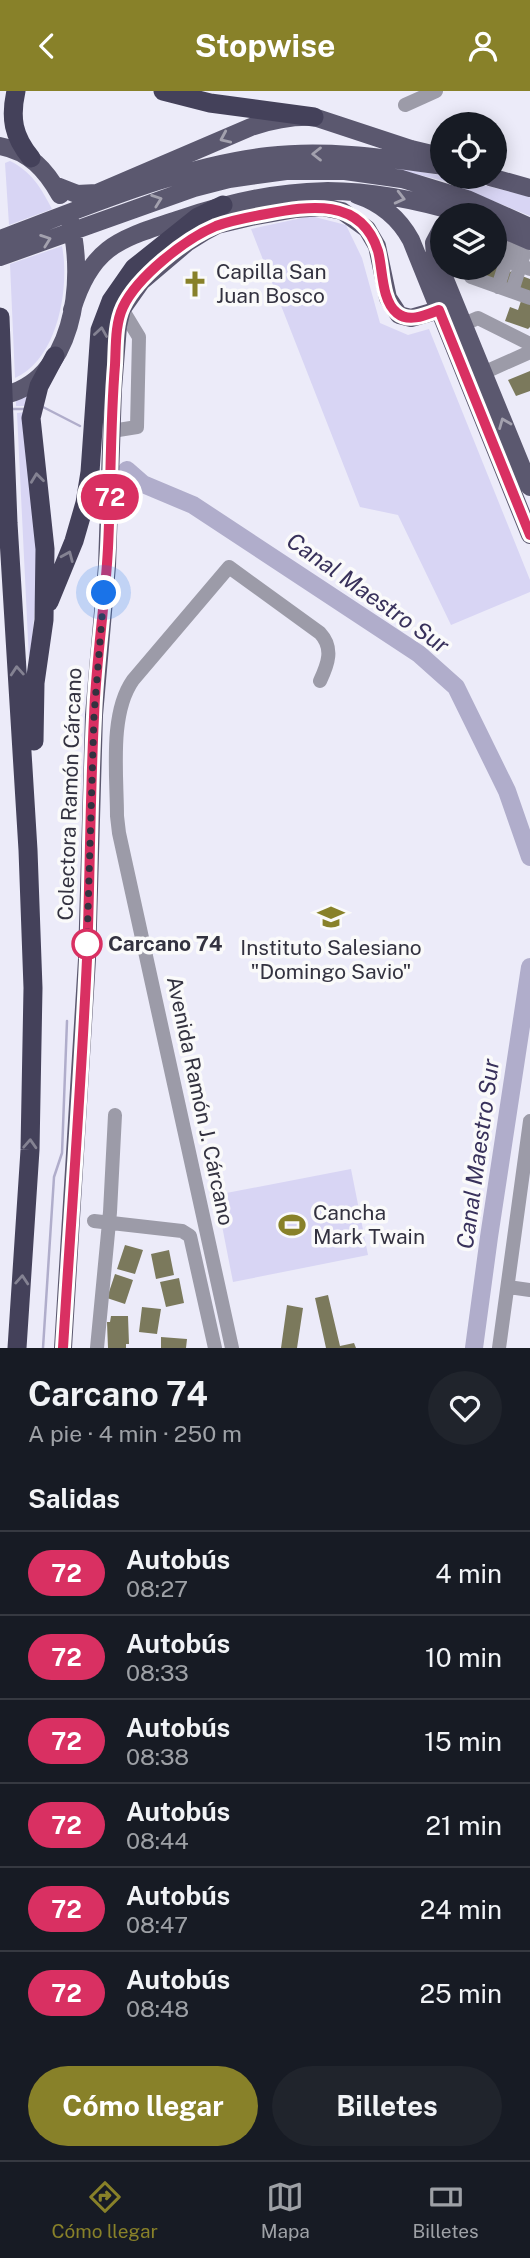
<!DOCTYPE html>
<html lang="es">
<meta charset="utf-8">
<style>
body{margin:0;font-family:"Public Sans",sans-serif;background:#20242c;color:#f1f3f6;height:100vh;display:flex;flex-direction:column;font-size:26px;white-space:nowrap}
*{box-sizing:border-box;margin:0}
p{font-size:23px;color:#9ea1a6}
.icon{flex:none;width:38px;height:38px;fill:none;stroke:currentColor;stroke-width:2;stroke-linecap:round;stroke-linejoin:round}
.map{position:relative;height:1257px;overflow:hidden}
.panel{display:flex;flex-direction:column;background:#171b24;flex:1}
.panel>*{flex:none}
.badge{padding:0 14px;border-radius:23px;font-size:24px;line-height:46px}
.controls{position:absolute;left:430px;top:21px;display:grid;gap:14px}
.controls a{display:grid;place-items:center;width:77px;height:77px;border-radius:50%;background:#171b24;box-shadow:0 4px 18px #0003;font-size:35px}
.you{position:absolute;width:35px;height:35px;margin:-18px;border:5px solid #fff;border-radius:50%;background:#1a73e8;box-shadow:0 0 0 10px #1a73e833}
.map>.badge{position:absolute;translate:-50% -50%;box-shadow:0 0 0 4px #fff}
h2{padding:0 28px;font-size:26px;line-height:63px}
.round{display:grid;place-items:center;flex:none;width:74px;height:74px;border-radius:37px;background:#20242c}
.head{display:flex;align-items:center;justify-content:space-between;height:119px;padding:0 28px}
h1{font-size:33px;font-weight:700;line-height:52px}
.button{display:flex;gap:14px;margin-top:auto;padding:14px 28px}
.button a{flex:1;height:80px;border-radius:42px;background:#888129;color:#fff;font-size:28px;font-weight:700;line-height:80px;text-align:center}
.button a+a{background:#20242c;color:#f1f3f6}
ul{padding:0;list-style:none}
li{display:flex;align-items:center;gap:21px;height:84px;padding:0 28px;border-top:2px solid #363941}
li div{flex:1}
li b{display:block;font-size:26px}
li em{font-style:normal}
li .badge{min-width:77px;font-weight:700;text-align:center}
header{display:flex;justify-content:space-between;align-items:center;height:91px;padding:0 28px;background:#888129;color:#fff;font-size:32px;font-weight:700}
.menu{display:flex;justify-content:space-around;align-items:center;height:98px;border-top:2px solid #363941;background:#171b24;font-size:19px;color:#9ea1a6}
.menu a{display:grid;justify-items:center;gap:4px}
.menu .selected{color:#888129}
.map>svg:first-child{display:block}
.green{fill:#d8d5f4}
.lines{fill:none;stroke-linecap:round;stroke-linejoin:round}
.stream{stroke:#b0adcb;stroke-width:2.5}
.river{stroke:#b0adcb;stroke-width:18}
.building{fill:#7b795c}
.minor{stroke:#9c9ba8;stroke-width:14}
.major{stroke:#5b586f;stroke-width:18}
.highway{stroke:#44415a;stroke-width:19}
.oneway{stroke:#a3a1ae}
.oneway2{stroke:#848292}
.line-casing{stroke:#fff;stroke-width:16}
.line{stroke:#d93062;stroke-width:10}
.walk{stroke:#333240;stroke-width:7;stroke-dasharray:0 12.6}
.stop-dot{fill:#fff;stroke:#d93062;stroke-width:3.5}
.labels{text-anchor:middle;stroke-width:7;stroke-linejoin:round;paint-order:stroke}
.poi-label{font-size:21px;fill:#333240;stroke:#fafafa;text-anchor:start}
.street-label{font-size:21px;fill:#333240;stroke:#fafafa}
.stop-label{font-size:21px;font-weight:bold;fill:#333240;stroke:#fafafa;text-anchor:start}
.water-label{font-size:23px;font-style:italic;fill:#38315b;stroke:#fafafa}
</style>
<header><svg class="icon" aria-label="back" viewBox="0 0 24 24"><path d="M15 5l-7 7 7 7"/></svg>Stopwise<svg class="icon" aria-label="person" viewBox="0 0 24 24"><circle cx="12" cy="8" r="4"/><path d="M4 21q1-7 8-7t8 7"/></svg></header>
<div class="map">
<svg width="530" height="1257" viewBox="0 0 530 1257">
<rect width="100%" height="100%" fill="#ecebf9"/>
<path class="green" d="M10,70C32,81 41,97 52,118L9,134L5,72Z
M384,75L452,86L530,106V125L444,90Z
M311,125L346,134L362,167L380,232L408,244L429,238L530,489V501L451,534L398,424L360,416L251,138Z
M62,155C70,196 58,268 15,287L10,173Z
M28,304C34,393 43,481 29,569L17,322L26,321V315H16V309Z
M351,1078L368,1164L233,1191L216,1104Z"/>
<g class="lines">
<path class="stream" d="M43,316L80,335
M11,318H25
M43,1257L54,1086L62,1062L67,930"/>
<path class="river" d="M127,379L143,393L193,414L419,563L456,596L507,700L530,766
M474,1257L489,1146L530,876"/>
</g>
<path class="building" d="M495,175L530,188V236L528,238L505,230L510,216L518,219L523,204L472,185L475,177Z
M530,280V300L516,305L508,289Z
M125,1154L143,1159L135,1183L117,1178Z
M169,1159L174,1184L156,1188L151,1163Z
M115,1183L133,1189L125,1213L107,1207Z
M179,1187L184,1212L166,1216L160,1191Z
M328,1204L340,1255L354,1252L356,1257H326L315,1207Z
M287,1214L303,1217L297,1257H281Z
M142,1216L161,1218L157,1243L139,1241Z
M111,1225H128L129,1253H126V1257H108L107,1231H110Z
M161,1246L187,1248L186,1257H161Z"/>
<g class="lines">
<path class="minor" d="M405,14L436,0
M495,153L519,161
M495,166L530,178
M471,186L530,207
M498,196L510,158
M512,200L524,163
M464,233L478,227L530,253
M483,282L530,261
M112,340L137,336L139,246L122,218
M94,1130L182,1140L190,1145L215,1257
M508,1196L530,1199
M97,1257L110,1121L115,1024
M232,1257L119,742L117,725C117,684 109,623 133,589L229,476L320,542C334,557 328,573 320,590
M499,1257L530,1030"/>
<path class="major" d="M0,55C29,60 46,79 60,104
M490,86L530,97
M54,94L77,103L97,102L251,36C272,29 292,25 314,26L411,58L436,64
M357,104C381,112 399,127 411,149L530,444
M443,135L434,152L435,164L530,396
M495,135L530,150
M0,148C84,117 179,75 268,65C327,58 385,67 443,75
M0,166L194,97L229,88L286,80H345L402,88L467,108L530,136
M72,219C92,153 121,148 180,128C287,92 359,91 467,124
M0,305C74,292 86,190 70,130
M63,1257L87,868L94,624L107,475L113,298L118,235L122,218L141,191L188,151L204,141L217,134L251,126L296,118L322,116L342,120L367,138L377,155L388,207L399,224L411,227L439,219L449,199"/>
<path class="highway" d="M16,0C10,27 13,45 31,67
M163,0L210,12L314,26
M0,226L8,432L28,759L33,897L30,1059L17,1257
M49,511L74,450L85,412L90,381L100,239L111,210L134,177L198,126L223,114
M34,650L35,592L44,529L45,458L31,327L39,295L55,265"/>
</g>
<defs><path id="oneway-chevron" d="M-2-3.5L2.5 0L-2 3.5" fill="none" stroke-width="1.6" stroke-linecap="round" stroke-linejoin="round" transform="scale(1.75)"/></defs>
<g class="oneway">
<use href="#oneway-chevron" transform="translate(225 47) rotate(156)"/>
<use href="#oneway-chevron" transform="translate(317 63) rotate(180)"/>
<use href="#oneway-chevron" transform="translate(400 107) rotate(14)"/>
<use href="#oneway-chevron" transform="translate(157 109) rotate(-20)"/>
<use href="#oneway-chevron" transform="translate(46 149) rotate(-20)"/>
<use href="#oneway-chevron" transform="translate(504 332) rotate(-112)"/>
</g>
<g class="oneway2">
<use href="#oneway-chevron" transform="translate(101 241) rotate(-81)"/>
<use href="#oneway-chevron" transform="translate(37 387) rotate(-97)"/>
<use href="#oneway-chevron" transform="translate(68 465) rotate(-67)"/>
<use href="#oneway-chevron" transform="translate(17 580) rotate(-94)"/>
<use href="#oneway-chevron" transform="translate(30 1053) rotate(-87)"/>
<use href="#oneway-chevron" transform="translate(22 1189) rotate(-86)"/>
</g>
<g class="lines">
<g class="line-casing">
<path id="line" d="M63,1257C71,1127 81,998 87,868C90,787 90,707 94,626C96,569 105,514 108,457C111,396 110,335 115,274C116,255 115,233 123,216C137,186 185,148 216,135C232,129 249,126 266,123C309,115 361,106 378,160C383,178 381,209 397,222C409,232 426,224 439,219L530,444"/>
</g>
<use href="#line" class="line"/>
<path class="walk" d="M87,853L94,624L104,502"/>
</g>
<defs>
<g id="church-bare" transform="scale(2.1)"><path d="M-1.2-6h2.4v3.5h3.3v2.4h-3.3V6h-2.4V-.1h-3.3v-2.4h3.3Z" fill="#888129" stroke="#fafafa" stroke-width="2.5" paint-order="stroke"/></g>
<g id="university-bare" transform="scale(2.1)"><path d="M0-5L7-2L0 1L-7-2ZM-4 1L0 2.5L4 1V4Q0 6-4 4Z" fill="#888129" stroke="#fafafa" stroke-width="2.5" paint-order="stroke"/></g>
<g id="stadium-bare" transform="scale(2.1)"><path d="M0-5a6.5 5 0 1 0 0 10a6.5 5 0 1 0 0-10ZM-3.5-1.8h7v3.6h-7Z" fill="#888129" stroke="#fafafa" stroke-width="2.5" paint-order="stroke"/></g>
</defs>
<g fill-rule="evenodd">
<use href="#church-bare" x="195" y="193"/>
<use href="#university-bare" x="331" y="826"/>
<use href="#stadium-bare" x="292" y="1134"/>
</g>
<circle class="stop-dot" cx="87" cy="853" r="14"/>
<g class="labels">
<g class="poi-label">
<text x="216" y="188">Capilla San<tspan x="216" dy="24">Juan Bosco</tspan></text>
<text x="331" y="864" text-anchor="middle">Instituto Salesiano<tspan x="331" dy="24">"Domingo Savio"</tspan></text>
<text x="313" y="1129">Cancha<tspan x="313" dy="24">Mark Twain</tspan></text>
</g>
<g class="street-label">
<text transform="translate(70 703) rotate(-88)" y="7">Colectora Ramón Cárcano</text>
<text transform="translate(200 1010) rotate(78)" y="7">Avenida Ramón J. Cárcano</text>
</g>
<g class="stop-label">
<text x="108" y="860">Carcano 74</text>
</g>
<g class="water-label">
<text transform="translate(368 502) rotate(35)" y="8">Canal Maestro Sur</text>
<text transform="translate(478 1063) rotate(-82)" y="8">Canal Maestro Sur</text>
</g>
</g>
</svg>
<div class="controls">
<a><svg class="icon" aria-label="locate" viewBox="0 0 24 24"><circle cx="12" cy="12" r="6"/><path d="M12 2v4M12 18v4M2 12h4M18 12h4"/></svg></a>
<a><svg class="icon" aria-label="layers" viewBox="0 0 24 24"><path d="M12 4l9 5-9 5-9-5zM3 14l9 5 9-5"/></svg></a>
</div>
<div class="you" style="left:104px;top:502px"></div>
<b class="badge" style="left:110px;top:406px;background:#d93062;color:#fff">72</b>
</div>
<section class="panel">
<div class="head"><div><h1>Carcano 74</h1><p>A pie · 4 min · 250 m</p></div><a class="round"><svg class="icon" aria-label="heart" viewBox="0 0 24 24"><path d="M12 20l-8-8c-3-5 5-10 8-4 3-6 11-1 8 4z"/></svg></a></div>
<h2>Salidas</h2>
<ul>
<li><span class="badge" style="background:#d93062;color:#fff">72</span><div><b>Autobús</b><p>08:27</p></div><em>4 min</em></li>
<li><span class="badge" style="background:#d93062;color:#fff">72</span><div><b>Autobús</b><p>08:33</p></div><em>10 min</em></li>
<li><span class="badge" style="background:#d93062;color:#fff">72</span><div><b>Autobús</b><p>08:38</p></div><em>15 min</em></li>
<li><span class="badge" style="background:#d93062;color:#fff">72</span><div><b>Autobús</b><p>08:44</p></div><em>21 min</em></li>
<li><span class="badge" style="background:#d93062;color:#fff">72</span><div><b>Autobús</b><p>08:47</p></div><em>24 min</em></li>
<li><span class="badge" style="background:#d93062;color:#fff">72</span><div><b>Autobús</b><p>08:48</p></div><em>25 min</em></li>
</ul>
<div class="button"><a>Cómo llegar</a><a>Billetes</a></div>
</section>
<nav class="menu">
<a class="selected"><svg class="icon" aria-label="directions" viewBox="0 0 24 24"><path d="M12 3l9 9-9 9-9-9zM9 14v-3h6M13 9l2 2-2 2"/></svg>Cómo llegar</a>
<a><svg class="icon" aria-label="map" viewBox="0 0 24 24"><path d="M3 6l6-2 6 2 6-2v14l-6 2-6-2-6 2zM9 4v14M15 6v14"/></svg>Mapa</a>
<a><svg class="icon" aria-label="tickets" viewBox="0 0 24 24"><path d="M3 7h18v10H3zM15 7v10"/></svg>Billetes</a>
</nav>
